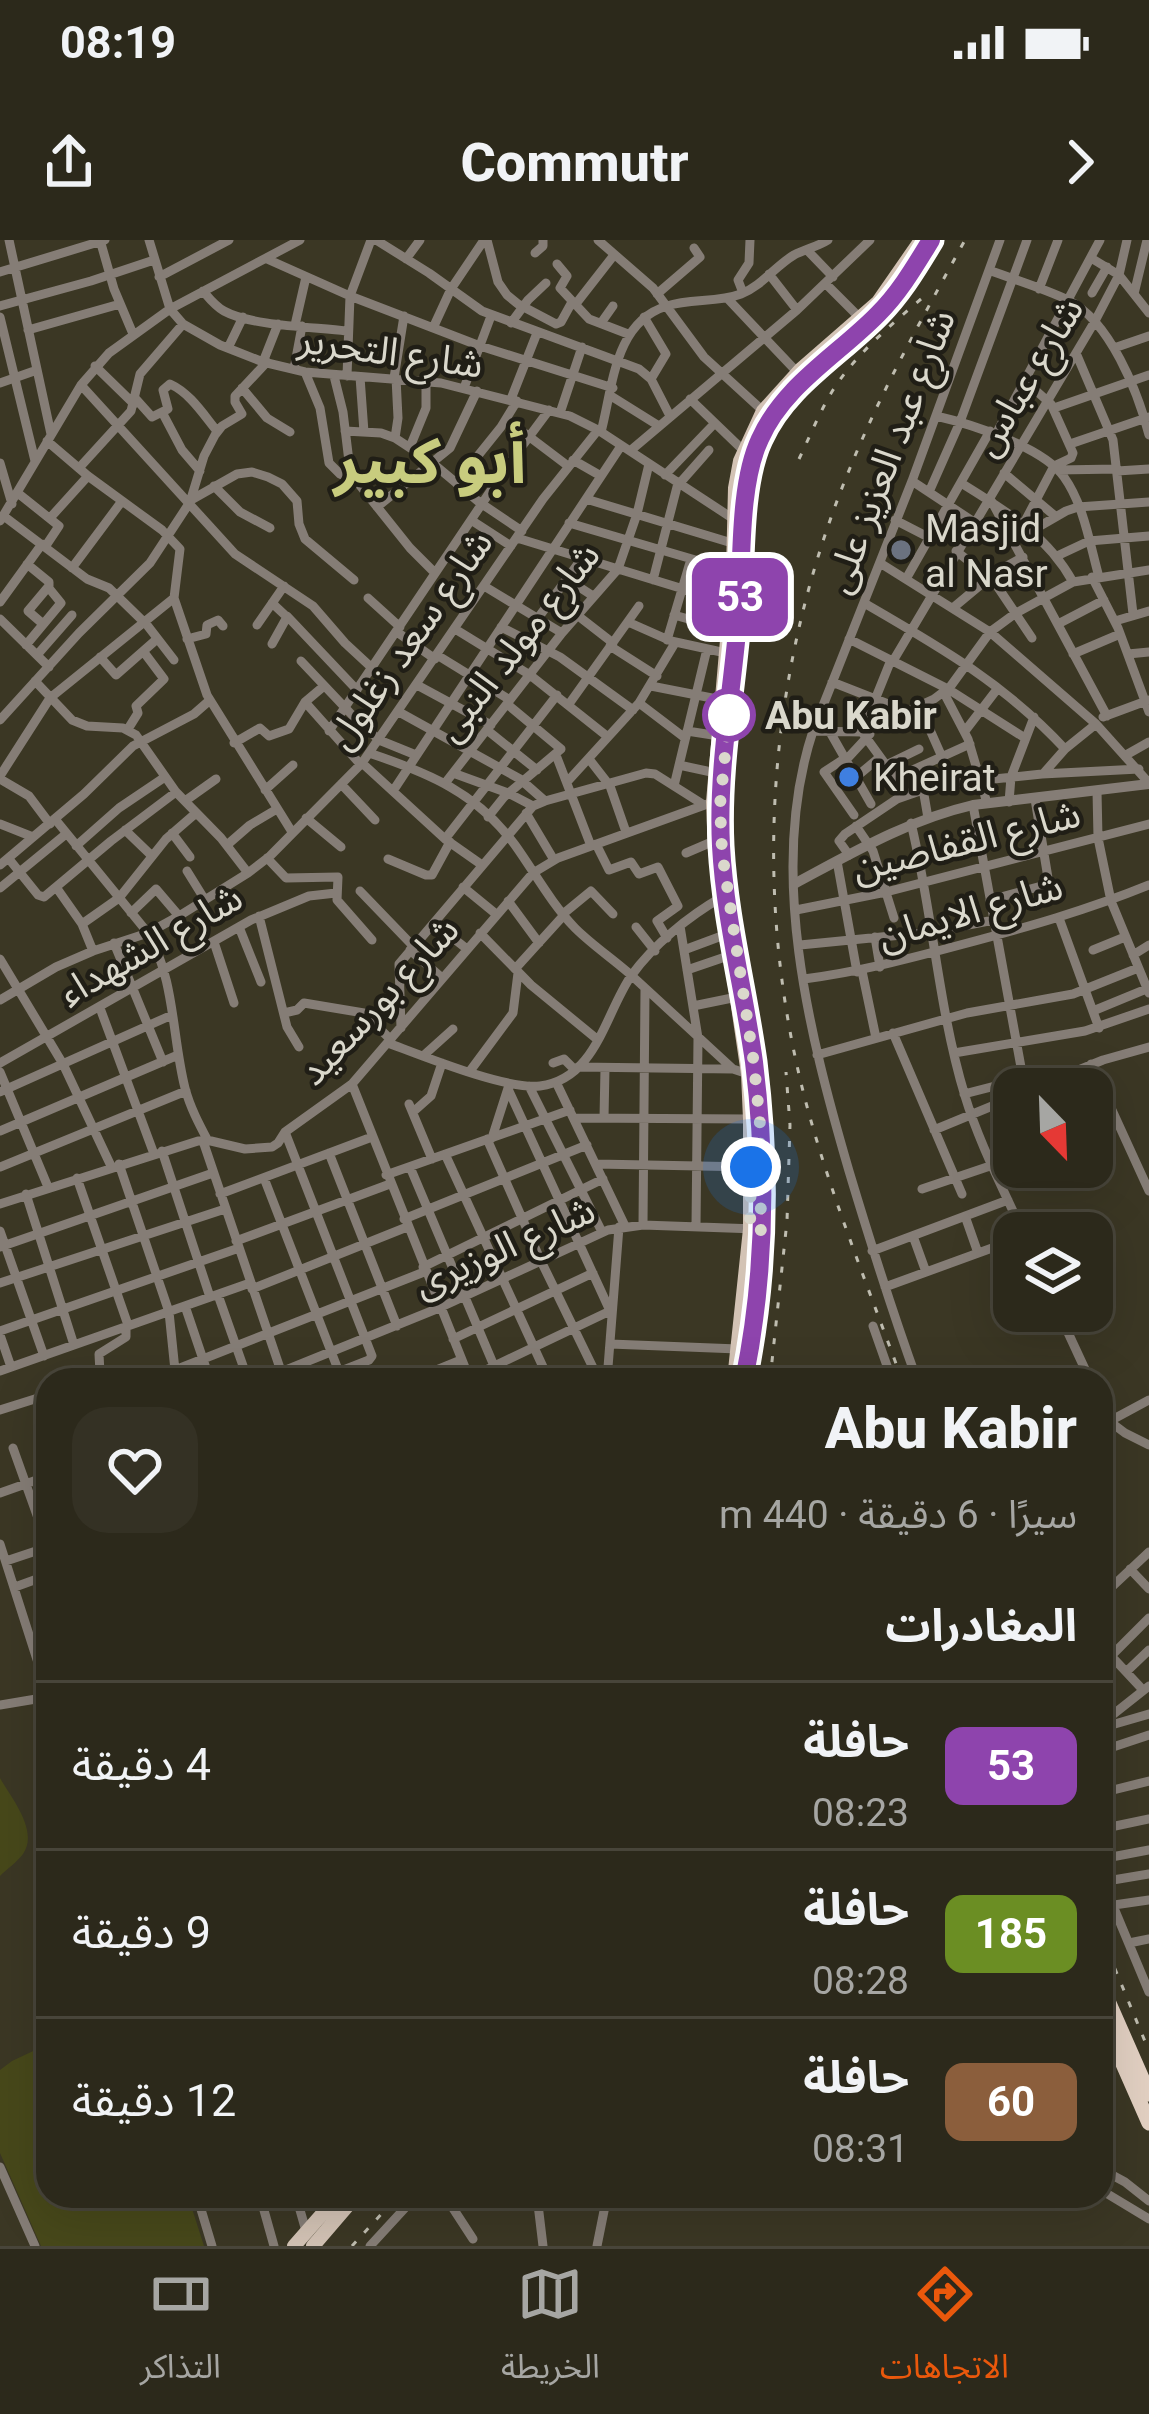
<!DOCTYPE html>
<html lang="ar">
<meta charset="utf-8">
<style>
body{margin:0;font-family:Roboto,"Noto Sans Arabic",sans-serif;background:#343124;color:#f1f3f6;direction:rtl;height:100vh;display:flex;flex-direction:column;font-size:45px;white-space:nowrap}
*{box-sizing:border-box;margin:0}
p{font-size:39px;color:#a6a6a3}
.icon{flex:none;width:66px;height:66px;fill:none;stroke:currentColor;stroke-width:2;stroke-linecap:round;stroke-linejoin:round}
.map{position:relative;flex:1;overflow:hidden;direction:ltr}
.drawer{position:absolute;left:36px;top:1128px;width:1077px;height:840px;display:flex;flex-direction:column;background:#2c291b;border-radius:36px;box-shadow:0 12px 48px #0002,0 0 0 3px #48453a;direction:rtl}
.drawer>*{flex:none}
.badge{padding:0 24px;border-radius:18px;font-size:42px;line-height:78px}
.needle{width:78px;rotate:157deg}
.buttons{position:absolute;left:993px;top:828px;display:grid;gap:24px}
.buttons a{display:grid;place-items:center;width:120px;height:120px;border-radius:24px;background:#2c291b;box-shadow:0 12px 48px #0002,0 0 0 3px #48453a;font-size:60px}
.you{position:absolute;width:60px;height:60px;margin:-30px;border:9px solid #fff;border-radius:50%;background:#1a73e8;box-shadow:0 0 0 18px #1a73e833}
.map>.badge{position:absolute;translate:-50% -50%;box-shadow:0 0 0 6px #fff}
h2{padding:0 36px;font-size:45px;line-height:108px}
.round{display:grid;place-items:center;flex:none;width:126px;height:126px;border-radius:36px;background:#343124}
.head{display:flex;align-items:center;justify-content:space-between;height:204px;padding:0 36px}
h1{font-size:57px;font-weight:800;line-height:90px}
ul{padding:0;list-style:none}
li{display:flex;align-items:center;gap:36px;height:168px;padding:0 36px;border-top:3px solid #48453a}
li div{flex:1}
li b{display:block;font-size:45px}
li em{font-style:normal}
li .badge{min-width:132px;font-weight:700;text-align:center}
.status{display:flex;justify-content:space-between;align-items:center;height:84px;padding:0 60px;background:#2c291b;direction:ltr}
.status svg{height:33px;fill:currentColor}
header{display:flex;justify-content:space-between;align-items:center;height:156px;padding:0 36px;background:#2c291b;font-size:54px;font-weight:800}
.tabs{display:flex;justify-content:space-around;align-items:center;height:168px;border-top:3px solid #48453a;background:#2c291b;font-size:33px;color:#a6a6a3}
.tabs a{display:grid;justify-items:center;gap:6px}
.tabs .selected{color:#ea580c}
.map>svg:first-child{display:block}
.green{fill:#47481a}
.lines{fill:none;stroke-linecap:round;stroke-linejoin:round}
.minor{stroke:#857d76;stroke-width:9}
.tertiary{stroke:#857d76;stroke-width:10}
.primary{stroke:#d3c3b5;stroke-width:14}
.trunk{stroke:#e2d0c2;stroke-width:15}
.rail{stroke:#bfbdb0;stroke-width:3;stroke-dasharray:6 12;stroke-linecap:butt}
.line-casing{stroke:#fff;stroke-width:27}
.line{stroke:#8e44ad;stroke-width:18}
.walk{stroke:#dad8cc;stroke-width:12;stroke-dasharray:0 21.6}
.worship-dot{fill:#6b7280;stroke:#201e16;stroke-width:4.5}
.stop-dot{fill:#fff;stroke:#8e44ad;stroke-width:6}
.shop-dot{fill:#3f7fe0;stroke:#201e16;stroke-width:4.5}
.labels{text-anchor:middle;stroke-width:9;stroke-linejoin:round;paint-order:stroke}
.street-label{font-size:39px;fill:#dad8cc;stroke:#201e16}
.poi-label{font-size:39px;fill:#dad8cc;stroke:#201e16;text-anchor:start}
.stop-label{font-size:39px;font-weight:bold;fill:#dad8cc;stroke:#201e16;text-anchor:start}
.town-label{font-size:63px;font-weight:bold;fill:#c8cc7e;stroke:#201e16}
</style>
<div class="status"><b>08:19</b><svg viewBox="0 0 49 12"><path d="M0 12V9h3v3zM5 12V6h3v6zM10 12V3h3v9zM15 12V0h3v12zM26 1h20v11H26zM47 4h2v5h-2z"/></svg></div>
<header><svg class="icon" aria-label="forward" viewBox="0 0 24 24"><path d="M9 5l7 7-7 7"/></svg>Commutr<svg class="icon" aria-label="share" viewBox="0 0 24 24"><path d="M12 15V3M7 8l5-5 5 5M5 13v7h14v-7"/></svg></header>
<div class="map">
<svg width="1149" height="2006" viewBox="0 0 1149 2006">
<rect width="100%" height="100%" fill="#3b3724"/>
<path class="green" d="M0,1538C12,1559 39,1591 23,1614C17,1622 7,1629 0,1636Z
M48,1804V1956H188L204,2006H41L0,1913V1830L12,1821Z"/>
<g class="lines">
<path class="minor" d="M9,0L51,194
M100,0L114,49L133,94
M149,0L170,69L183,84L220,105L263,122L305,132L441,143L570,176L598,190L732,278
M376,0L429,33L482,71L639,129L651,139L670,176
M487,0L498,42L507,55L518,64L556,84L561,82L572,62
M598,0L653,48L704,117L763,171
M807,10L833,37
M535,13L543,6V0
M1091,18L1119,35L1149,73
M267,19L350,56L480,106L613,148
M406,19L420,0
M557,24L567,36L560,48L589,79L628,94
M989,30C1015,40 1043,48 1068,60C1110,81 1138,152 1149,195
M0,32L105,0
M769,34L797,70
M159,37L229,0
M826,44L860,78
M1039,49L1058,0
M203,51C209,58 215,66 224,71C251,86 314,87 346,91
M743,53L738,40L749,23L750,0
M1092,53L1107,27
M657,54L700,17L694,8
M1134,54L1147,0
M727,58L798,133
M575,65L614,15
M0,66L91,41L154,20
M0,77L35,221
M644,77L666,114L651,139
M511,83L528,60L546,43
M601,83L613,66
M295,85L306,37
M433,88L451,49L484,0
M28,90L120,64
M228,108L243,77
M1114,108L1149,96
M1076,113L1113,200L1133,374
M263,122L278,84
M95,126L134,164
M294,129L302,86
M305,132L320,168L329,223L340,234L358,243L410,308L435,333
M334,136L343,172L351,238
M347,136L350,56L371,0
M360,137L364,192
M394,138L404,76
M0,143L37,130
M81,145L235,314L313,366L345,403L372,428
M242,148L267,178L290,192
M464,148L491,76
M611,156L659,186
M135,158L152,177L168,169L163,150L170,144C190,153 203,174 217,191
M511,159L537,93
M690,159L744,211
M1054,168L1149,135
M162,172L182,210L200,231
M560,173L582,107
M936,176C971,184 1043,207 1064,237C1084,265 1090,305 1099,337
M506,179L568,226
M345,191L381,193L395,198L430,221L479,262L522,291
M601,192C613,147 614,82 667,66C690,58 717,63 741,54C762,46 775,26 794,15C805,9 817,7 828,0
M996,194L1100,0
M395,198L398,178L396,138
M47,201L88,236L162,290L180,309L174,358L207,455L292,592
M1070,204L1149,177
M410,207L426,168V141
M630,211L797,70L870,0
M573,220L601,236
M0,223L12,264
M79,228L131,171L140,134L183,84
M1058,230L1117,229
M1117,231L1149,229
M1004,233L1055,276
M665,235L715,183
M912,241L974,282
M456,243L501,187L517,161
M961,243C1006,271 1047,295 1073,342
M679,244L709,210
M214,246L240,272L270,288
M929,252L960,182L1027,0
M19,254L59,286L45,307
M586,259L732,303
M191,260L237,234L252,232L268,237L282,244L297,261L299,284L305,299L354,340
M992,262L1107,476
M377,267L450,208L477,151
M5,277L87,339L109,348L147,385L174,420
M50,278L88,236
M471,280L511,306
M895,280L930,298
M0,281L81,145L109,113L170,69L300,0
M569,283L733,331
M1024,283L1054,226L1071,218L1073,213L1051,164L1025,141
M1033,290L1066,271L1078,267L1149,262
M517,298L729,363
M956,311L993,340L1032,398
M1057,316L1089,301L1149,296
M880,323L990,392L1096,484L1149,543
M27,324L49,342V346L28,371L43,384
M72,328L122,261
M1092,337L1118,388L1149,472
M567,339L593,356
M906,339L990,191
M653,340L678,243
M484,346L562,393
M368,358L400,387
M0,362L42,304
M272,363L287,377L272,404
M864,363C940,407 1005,444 1065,509
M954,367L996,332L1023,317
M577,375L613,403
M674,375L728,390
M287,376L357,450
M538,378L583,317
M0,379L49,427
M1115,381L1149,371
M628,382L671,401L726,413
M1058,384L1104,360
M257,385L284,346
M501,387L560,417L633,470
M455,389L530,435L608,497
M397,392L435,419
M187,399L206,394L207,385L218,380L223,386
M849,399L948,449L1025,498
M667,400L691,319
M26,405L61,363L48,347
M610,406L657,436
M1073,414L1120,394
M1128,414L1149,412
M37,415L72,375
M437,415L510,460
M100,417L116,435L157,399
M891,420L862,492L907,554
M301,421L353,476L379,500L416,515
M893,421L1095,81L1119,35L1127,0
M35,441L72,480L87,486L123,488L136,495L176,552L221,598L248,633
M832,442L906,471
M417,445L491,485
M651,446L722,460
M944,453L968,499L987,563
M305,462L361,525
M639,463L685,498
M569,464L639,366
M919,465L942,517
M399,472L520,539L545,561
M1103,477L1149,460
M0,480L79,393L150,323L190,262L204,216L215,195L222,186L242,174L235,162V156L267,122
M128,489L138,473L136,466L164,439L143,411
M487,490L537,530
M329,491L508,225L549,170
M687,491L719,496
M813,491L862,492L934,459L950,447L990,392L1016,373L1073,342L1149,330
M965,491L998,448
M830,492L871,564
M234,503L260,488L269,496L289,489L305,462L324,446
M369,513C429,533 477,553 515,605C535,633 551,663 575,688C592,705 613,719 631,735C665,766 699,798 733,829L748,834
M556,515L591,606
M1126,515L1149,502
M589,519L610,546L626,592
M844,519L824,532L854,575
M845,521L870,494
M362,523L445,599L482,625
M679,525L716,533
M886,525L919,509
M453,533L508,553L533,566
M1043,534L1065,509L1096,484
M0,536L50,458L174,358
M856,537L880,517
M895,538L970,504
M0,539L29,556L50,584
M446,542L562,393L618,329L637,274L649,224
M567,542L639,463L675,403
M341,544L375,580
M674,546L707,409
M923,549L928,578
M265,550L293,525
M393,551L621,206
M1097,551L1098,598L1111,661L1149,753
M185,561L216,539
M1009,562L1011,537L1034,477
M973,565L1025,849
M526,573L554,620
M488,577L504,557L561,509L507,464
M306,578L341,607
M55,579L148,693C175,739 172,797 185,848C190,867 199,884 208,901
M911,583C933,674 938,767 965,856C979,903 1003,948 1023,993
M0,584L33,597
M856,586L873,611L894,678
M125,590L152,616
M172,593L190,617
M445,599L557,455
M596,604L609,630L631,622L639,634L658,627L678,666L657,681L667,698
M227,605L250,585L277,569
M76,606L119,568L165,537
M686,613L714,601
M849,615L839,601L845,594L897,559L937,545L1042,534L1139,529
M267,618L286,638L338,637L337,660L372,700
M9,619L38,655L44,657L111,601L176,552
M388,619L426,635H432L450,602
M837,621L857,732
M0,625L84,554L133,506L194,474L210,460
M187,631L205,660
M56,647L82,684L93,711
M463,647L496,674
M0,648L66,594
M360,651L413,706
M990,660L1049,644L1035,559
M508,661L539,703
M796,670L886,652L1149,584
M131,673L156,649L179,676
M563,674L591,651L613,674
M259,676L287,787L299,807
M1059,678L1099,788
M82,684L119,658L166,599L196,573
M680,686L698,798L696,986
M239,687L261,742
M636,687L655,711
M480,693L531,745L598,800
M448,694L467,709
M875,697L880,727
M214,702L234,763
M114,703L163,822
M800,705L932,692L994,680
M410,710L442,738
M684,710L727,694
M1093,710L1125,697
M1133,715L1149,705
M0,719L63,824L111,926
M515,729L564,675
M687,730L731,715
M862,731L876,798
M804,739C858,732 908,719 960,705C1024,688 1088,670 1149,645
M0,760L56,727L93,711L148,693L179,676L248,633L270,616L362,523L543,259L598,190
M693,766L737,757
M100,768L154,914
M1093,771L1149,748
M284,773L297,770L304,763L364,773L391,800
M401,788L399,724L533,566L545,561L646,533L655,534L704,565
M893,793L962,954
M388,803C423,816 506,850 540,846C596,839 605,774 631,736C654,704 689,676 722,657
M954,813L1085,791L1149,769
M817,815L967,773L1073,754L1138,728
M423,816L453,789
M0,823L251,680L309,656L336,653
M553,823L564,819L575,830
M1091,824L1149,951
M578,827L733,829
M470,831L513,773L518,733
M0,832L48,947
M556,842L625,986
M352,844L470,1140
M529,846L602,992
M508,849L612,1075
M1032,849L1103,820L1149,807
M0,852L172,775
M964,854L1022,839
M409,864L432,919
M413,872L431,856L442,823
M574,878L750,879
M604,878L605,828
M934,890L1014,857
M0,891L178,815
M285,892L372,1116L369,1120L318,1140
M492,898L508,848
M487,899L541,1021L599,1140
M203,901L284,1140
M162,911L210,1057
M329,913L397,1086
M445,914L549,1140
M119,924L169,1072L176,1140
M596,924L751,927
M0,927L186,851
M410,927L500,1140
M386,935L570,870
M77,938L128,1085
M264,938L339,1132
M922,949L993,925
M26,954L74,1105
M220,954L372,897
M0,964L198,901H211L245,909L272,907L278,903L285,892L352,844L533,633L558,618L713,562
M965,976L978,1013
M404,979L587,905
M643,985L645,750
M0,991L44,1116
M913,996L926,1032
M236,1001L390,944
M0,1007L213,933
M872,1011L1008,960
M423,1027L603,939
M0,1043L225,969
M885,1047L1014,1000
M252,1049L407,987
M218,1055L248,1140
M185,1066L210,1140
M1058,1071L1090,1140
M873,1086L892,1140
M0,1091L239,1008
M0,1095L11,1127
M453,1099L593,1033
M610,1104L738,1109
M175,1130L424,1032
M0,1131L250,1043
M281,1132L439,1068L608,990L643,985L756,989
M469,1138L610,1071
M82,1140L100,1133L99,1114L126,1097V1086
M412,1140L461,1120
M607,1140L619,987
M917,1140C892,1071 870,1001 849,931C809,794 767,630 813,491L912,241L1000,0
M991,1140H997
M0,1170L38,1158L48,1164
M1101,1175L1125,1193L1149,1205
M1108,1182L1149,1160
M13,1208L48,1306
M0,1253L48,1236
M0,1304L48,1454
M6,1321L48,1307
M1130,1329L1149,1349
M15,1347L48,1335
M1101,1357L1149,1312
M1101,1405L1143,1450
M1111,1416L1149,1378
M1126,1432L1149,1410
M0,1465L48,1457
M1101,1484L1149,1446
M1101,1488L1149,1474
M1101,1511L1149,1495
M1101,1553L1149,1541
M1101,1589L1149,1579
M1101,1619L1149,1610
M1101,1637L1149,1752
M1101,1642L1149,1634
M1114,1665L1149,1660
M1129,1703L1149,1699
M0,1927L35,2006
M1101,1929L1125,1942L1149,1961
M1101,1950L1149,1979
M197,1956L212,2006
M260,1956L274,2006
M296,1956L306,1991
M445,1956L473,1999
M537,1956L543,2006
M370,2006L416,1956
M597,2006L607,1956"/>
<path class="tertiary" d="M794,644C852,613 908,580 973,565L1149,544"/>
<path class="primary" d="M865,86L905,43L931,0
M734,425L746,257L758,203L771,178L787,156L849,101
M734,1140L750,989V879L748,834L715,611L713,562L733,331L735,248L740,221L763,171L801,129L878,62L921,0
M744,1140C761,1054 767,963 759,875
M294,2006L338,1956
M313,2006L356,1956"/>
<path class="trunk" d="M1101,1745L1149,1854
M1101,1774L1149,1883"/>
<path class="rail" d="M799,219C810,196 820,171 833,150C856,114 890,86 921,59
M770,1140L787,981L790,885L786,832
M902,1140C868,1046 829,952 804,855C751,647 768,426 850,228C882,149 924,75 965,0
M1101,1695L1149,1811
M352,2006L398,1956"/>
</g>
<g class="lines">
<g class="line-casing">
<path id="line" d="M744,1140C765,1037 767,927 754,822C744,750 725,679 721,606C717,527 733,448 739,370C742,320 739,243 760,199C784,145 838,115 878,74C900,52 915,26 931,0"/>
</g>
<use href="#line" class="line"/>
<path class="walk" d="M729,475L720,565L722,612L754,824L760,884L761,990L750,989L751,927"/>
</g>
<circle class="worship-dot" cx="901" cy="310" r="12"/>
<circle class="stop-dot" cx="729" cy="475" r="24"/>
<circle class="shop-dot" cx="849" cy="537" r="12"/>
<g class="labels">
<g class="street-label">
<text transform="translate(391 111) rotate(8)" y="14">شارع التحرير</text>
<text transform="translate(1027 136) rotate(-59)" y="14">شارع عباس</text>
<text transform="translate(889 211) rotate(-69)" y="14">شارع عبد العزيز على</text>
<text transform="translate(409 399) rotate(-55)" y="14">شارع سعد زغلول</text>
<text transform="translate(517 401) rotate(-52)" y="14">شارع مولد النبى</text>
<text transform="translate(966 600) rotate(-14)" y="14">شارع القفاصين</text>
<text transform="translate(970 670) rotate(-16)" y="14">شارع الايمان</text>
<text transform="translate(150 704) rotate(-30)" y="14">شارع الشهداء</text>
<text transform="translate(378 760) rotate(-47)" y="14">شارع بورسعيد</text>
<text transform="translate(504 1006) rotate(-24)" y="14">شارع الوزيرى</text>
</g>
<g class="poi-label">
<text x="925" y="302">Masjid<tspan x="925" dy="45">al Nasr</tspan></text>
<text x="873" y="551">Kheirat</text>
</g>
<g class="stop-label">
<text x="765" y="489">Abu Kabir</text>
</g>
<g class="town-label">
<text x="430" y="243">أبو كبير</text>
</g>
</g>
</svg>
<div class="buttons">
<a><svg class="needle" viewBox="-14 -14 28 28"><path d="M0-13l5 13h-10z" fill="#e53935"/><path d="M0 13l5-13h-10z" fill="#a6a6a3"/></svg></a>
<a><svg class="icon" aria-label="layers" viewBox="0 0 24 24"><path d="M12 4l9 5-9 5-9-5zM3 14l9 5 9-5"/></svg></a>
</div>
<div class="you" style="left:751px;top:927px"></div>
<b class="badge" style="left:740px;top:357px;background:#8e44ad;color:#fff">53</b>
<section class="drawer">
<div class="head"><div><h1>Abu Kabir</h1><p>سيرًا · 6 دقيقة · 440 m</p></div><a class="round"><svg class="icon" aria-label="heart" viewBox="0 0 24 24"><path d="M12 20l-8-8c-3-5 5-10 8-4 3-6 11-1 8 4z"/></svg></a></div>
<h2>المغادرات</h2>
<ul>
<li><span class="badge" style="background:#8e44ad;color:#fff">53</span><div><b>حافلة</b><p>08:23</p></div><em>4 دقيقة</em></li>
<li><span class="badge" style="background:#6b8e23;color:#fff">185</span><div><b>حافلة</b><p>08:28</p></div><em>9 دقيقة</em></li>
<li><span class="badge" style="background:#8b5e3c;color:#fff">60</span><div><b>حافلة</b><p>08:31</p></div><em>12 دقيقة</em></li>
</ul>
</section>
</div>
<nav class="tabs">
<a class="selected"><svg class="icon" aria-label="directions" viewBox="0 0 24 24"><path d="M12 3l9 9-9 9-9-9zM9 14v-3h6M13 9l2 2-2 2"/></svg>الاتجاهات</a>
<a><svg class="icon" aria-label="map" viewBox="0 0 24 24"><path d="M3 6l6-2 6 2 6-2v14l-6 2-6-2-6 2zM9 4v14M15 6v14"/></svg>الخريطة</a>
<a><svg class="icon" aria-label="tickets" viewBox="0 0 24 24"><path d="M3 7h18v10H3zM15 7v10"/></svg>التذاكر</a>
</nav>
